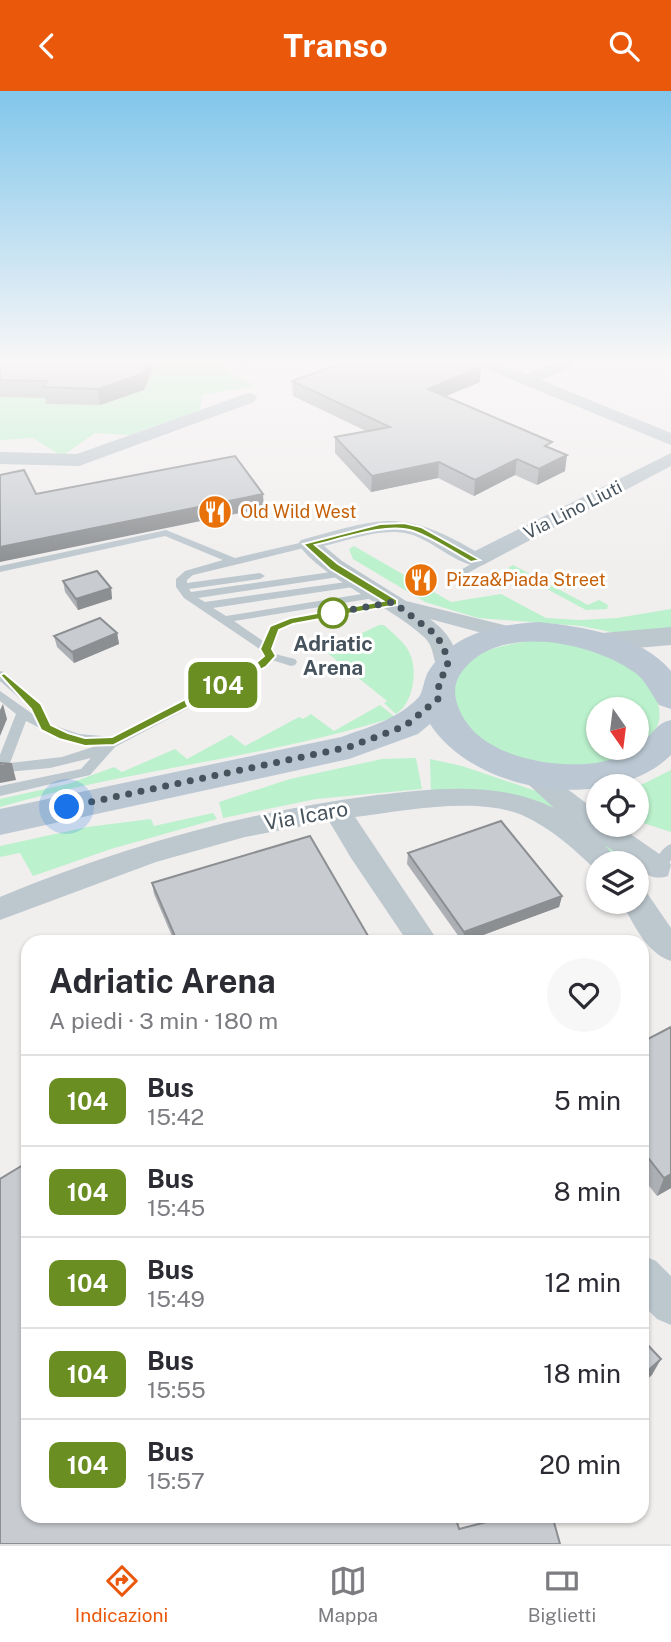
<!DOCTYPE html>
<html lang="it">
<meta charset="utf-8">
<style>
body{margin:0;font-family:"Public Sans",sans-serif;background:#f7f7f7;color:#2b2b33;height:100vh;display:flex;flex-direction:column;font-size:26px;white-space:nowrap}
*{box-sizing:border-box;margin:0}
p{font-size:23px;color:#7c7c81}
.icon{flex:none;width:38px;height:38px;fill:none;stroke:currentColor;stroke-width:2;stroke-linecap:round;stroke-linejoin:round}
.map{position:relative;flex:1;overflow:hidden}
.drawer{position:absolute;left:21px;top:844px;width:628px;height:588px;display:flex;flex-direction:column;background:#fff;border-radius:21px;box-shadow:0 2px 5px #0004}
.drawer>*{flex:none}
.badge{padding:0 14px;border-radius:10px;font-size:24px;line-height:46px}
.needle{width:46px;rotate:166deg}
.fabs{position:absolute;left:586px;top:606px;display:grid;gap:14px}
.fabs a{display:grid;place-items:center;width:63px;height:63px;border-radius:50%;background:#fff;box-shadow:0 2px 5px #0004;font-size:35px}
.you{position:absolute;width:35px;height:35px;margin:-18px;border:5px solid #fff;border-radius:50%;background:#1a73e8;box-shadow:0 0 0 10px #1a73e833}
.map>.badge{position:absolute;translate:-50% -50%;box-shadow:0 0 0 4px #fff}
.round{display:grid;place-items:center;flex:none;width:74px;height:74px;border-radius:37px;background:#f7f7f7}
.overview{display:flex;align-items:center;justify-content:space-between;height:119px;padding:0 28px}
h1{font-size:33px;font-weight:700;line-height:52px}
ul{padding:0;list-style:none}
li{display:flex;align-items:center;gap:21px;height:91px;padding:0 28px;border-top:2px solid #e1e1e2}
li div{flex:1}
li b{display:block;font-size:26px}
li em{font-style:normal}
li .badge{min-width:77px;font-weight:700;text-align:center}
header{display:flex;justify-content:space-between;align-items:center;height:91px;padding:0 28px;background:#ea580c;color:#fff;font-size:32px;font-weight:700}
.menu{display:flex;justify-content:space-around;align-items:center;height:98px;border-top:2px solid #e1e1e2;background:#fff;font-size:19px;color:#7c7c81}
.menu a{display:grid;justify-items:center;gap:4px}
.menu .active{color:#ea580c}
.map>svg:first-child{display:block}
.green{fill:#bbf1cc;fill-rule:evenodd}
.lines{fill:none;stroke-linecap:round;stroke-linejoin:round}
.service{fill:#bcc7ce;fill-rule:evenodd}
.minor{fill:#bcc7ce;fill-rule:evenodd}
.tertiary{fill:#bcc7ce;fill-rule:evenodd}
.secondary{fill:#bbc8d3;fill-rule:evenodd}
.wall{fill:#acafb4}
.shaded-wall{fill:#8c8f92}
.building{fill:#c8ccd1;stroke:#8c8f92;stroke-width:2}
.line{fill:#6b8e23;stroke:#fff;stroke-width:2}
.walk{stroke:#46535d;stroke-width:7;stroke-dasharray:0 12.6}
.stop-dot{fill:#fff;stroke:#6b8e23;stroke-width:3.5}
.labels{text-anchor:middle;stroke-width:6;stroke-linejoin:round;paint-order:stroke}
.far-street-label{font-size:18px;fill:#46535d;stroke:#fff}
.far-food-label{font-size:18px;fill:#c56008;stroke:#fff;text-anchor:start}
.stop-label{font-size:21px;font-weight:bold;fill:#46535d;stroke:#fff}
.street-label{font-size:21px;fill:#46535d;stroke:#fff}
</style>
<header><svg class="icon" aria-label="back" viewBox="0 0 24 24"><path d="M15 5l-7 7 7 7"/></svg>Transo<svg class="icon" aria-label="search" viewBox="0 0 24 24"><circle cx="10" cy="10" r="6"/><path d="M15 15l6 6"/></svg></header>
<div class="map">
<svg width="671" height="1453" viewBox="0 0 671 1453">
<rect width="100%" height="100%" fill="#f1eeee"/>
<path class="green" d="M0,272H230L225,280L256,295L202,304L200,319L129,344L95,342L62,365L33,347L0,349Z
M354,455L451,511L501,503L546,527L580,529L617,527L671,518V538L616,542L581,535L478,527L425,511L353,468L349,458Z
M513,474L588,514L599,509L608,514L607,518L586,519L508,477Z
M379,534H384C392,542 406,552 410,563C418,580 413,613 396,623L384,612L387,610L325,560Z
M543,549C582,552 635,564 654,602C658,611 662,623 658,633C652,650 637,656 623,664C578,690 487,670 459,625C456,620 456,611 455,604C450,560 511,551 543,549ZM598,618H637V656H598Z
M380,614L395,626C266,667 130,678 0,716V708L68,693L114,676L122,681L175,658L187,668L231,644L245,655L299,626L303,628L311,623L334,640Z
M416,667L422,698L316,708L223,727L219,711L290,688L382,668Z
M430,668L462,675L536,700L625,768L626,772H620L556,722L431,702Z
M671,679V741L637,730V696Z
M213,722L217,728L111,758L33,785L20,762L0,766V755L87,736L151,728L154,735Z"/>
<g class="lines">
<path class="service" d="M241,272H249L241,279L237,277Z
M166,439L235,467L308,450L313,453L312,455L193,484L187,489V492L260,482L265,485L260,488L189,498L191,501L345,479L350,482L345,485L198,507L205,511L360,489L365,492L360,495L213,517L226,525L380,500L386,503L380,506L234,530L263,550L270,535L286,528L393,508L399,511L393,514L293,533L279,539L272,557L275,563L295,568L297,571L295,574L291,575L272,569L266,576L115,656L90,684L0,705V695L81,678L91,667L50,677L7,681L5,685L0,686V664L16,623L0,610V600L34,624L32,618L0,590V580L4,581L41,613L52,634L79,643L113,646L258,570L264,564L261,559L184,507L176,496V488L185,480L223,469L165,445L0,481V475ZM26,630L60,647L99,654L62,666L10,672Z
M480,468L485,471L484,473L461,486L457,487L452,484Z
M671,753V769L663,781H653L651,777C655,769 662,756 671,753Z"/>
<path class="minor" d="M477,272H498L527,283L555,272H576L574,275L541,289L671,342V354L479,275Z
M248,302L254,303L257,307L254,311L79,375L0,373V361L77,363Z
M671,362V375L483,474C461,479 432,448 409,443C382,436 350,449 324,455L342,470L406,510L520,538L524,543L520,548L512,550L430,528C448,541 455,554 460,575L457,580L448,582L439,580C432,569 435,556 424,546C391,515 321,487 298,453L301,449C381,428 399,416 475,460Z
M529,673L538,676L598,721V733H616L668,769L671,774L668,785C655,789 648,785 637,777V772H630L605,754L620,772H598V780L596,779C574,758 551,737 522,724C476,705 403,720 355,726L438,850H407L351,767L329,730L245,746L156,771L0,829V806C121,756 248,720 377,704C436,697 499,690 554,717L516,682L520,676Z
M637,799L647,802L671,837V870C646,862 633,832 621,810H637Z
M642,1164L656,1170L671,1185V1234L657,1228L642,1213Z"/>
<path class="tertiary" d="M671,536V554L602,560L592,557L587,551L592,545L602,542Z"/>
<path class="secondary" d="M539,531C584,536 641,544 671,580V618L659,614C651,603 646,589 634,581C590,550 493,530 459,585C454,594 454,605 458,615C475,665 550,678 596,672C616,669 633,660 647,647C656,638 658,632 671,629V664C611,723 475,703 430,633L418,643L349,668L0,744V718L341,646C369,636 396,629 418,607C424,601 423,587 430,578C456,541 496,534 539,531Z"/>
</g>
<path class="wall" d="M0,272H152L153,278L144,299L100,314L46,313L45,307L0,306Z
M292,290L480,291L446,305L551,357L565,380L537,394L515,384L474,405L438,387L371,401L335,362V346L366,340L293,305Z
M63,490L111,497L112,508L78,519L65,501Z
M117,542L119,553L74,572L57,556L54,545Z
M408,762L562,805L559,816L467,850H462L407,773Z
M152,792L371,850H174L154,803Z
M642,951L671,1097L657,1105L642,1086Z"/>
<path class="shaded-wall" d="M147,272H152L153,278L144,299L100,314L98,298Z
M481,276L480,291L427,313L428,298Z
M567,364L565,380L537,394L539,378Z
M517,368L515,384L474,405L475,389Z
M439,371L438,387L371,401L372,385Z
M263,403L264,417L0,471V456Z
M111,497L112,508L78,519L76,508Z
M117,542L119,553L74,572L72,561Z
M3,613L7,628L0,645V619Z
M12,673L16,689L0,692V675Z
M562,805L559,816L467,850H463L464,841Z
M671,1083V1097L657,1105L664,1087Z
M661,1268L652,1284L642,1293V1285Z"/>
<path class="building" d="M0,272H147L142,283L98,298L43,296L47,290L0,289Z
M342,272H470L481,276L428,298L552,351L545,355L567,364L539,378L517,368L475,389L439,371L372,385L335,346L390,336L292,290Z
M235,365L263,403L0,456V384L24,379L36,403Z
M97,480L111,497L76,508L63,490Z
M100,527L117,542L72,561L54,545Z
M0,672L12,673L0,675Z
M501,730L562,805L464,841L408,762Z
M310,745L371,850H177L152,792Z
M671,936V1083L664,1087L642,1059V951Z
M28,1071V1424H455L459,1438L514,1424H552L560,1453H0V1088Z
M642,1248L661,1268L642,1285Z"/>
<linearGradient id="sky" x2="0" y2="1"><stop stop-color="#81c6eb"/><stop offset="0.57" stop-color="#f9f7f7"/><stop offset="1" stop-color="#f9f7f7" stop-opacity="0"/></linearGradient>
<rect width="671" height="475" fill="url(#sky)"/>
<path class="line" d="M404,432L421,436L480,469L471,471C453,461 433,447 413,440C388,431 341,448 315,454L338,473L397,509V514L293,533L279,539L272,558L276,565L266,576L114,654L85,655L59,648L41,639L31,618L0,584L4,582L41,613L51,634L68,642L85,647L112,646L257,571L264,565L260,558L270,535L290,527L383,510L330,478L303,453L380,433Z"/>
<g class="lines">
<path class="walk" d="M67,716L349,656L405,635L438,608L439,591L448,575L444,556L435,543L393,511L333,522"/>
</g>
<defs>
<g id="restaurant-disc" transform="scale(1.75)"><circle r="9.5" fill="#e8710a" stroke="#fff"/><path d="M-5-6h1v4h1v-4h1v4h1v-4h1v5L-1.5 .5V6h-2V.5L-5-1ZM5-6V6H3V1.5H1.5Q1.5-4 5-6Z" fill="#fff"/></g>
</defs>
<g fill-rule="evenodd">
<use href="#restaurant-disc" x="215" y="421"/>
<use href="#restaurant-disc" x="421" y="489"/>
</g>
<circle class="stop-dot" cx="333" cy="522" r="14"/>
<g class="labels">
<g class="far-street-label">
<text transform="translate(573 419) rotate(-27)" y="6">Via Lino Liuti</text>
</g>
<g class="far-food-label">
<text x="240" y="427">Old Wild West</text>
<text x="446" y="495">Pizza&amp;Piada Street</text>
</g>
<g class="stop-label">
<text x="333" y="560">Adriatic<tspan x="333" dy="24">Arena</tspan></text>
</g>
<g class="street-label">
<text transform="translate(306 725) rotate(-10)" y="7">Via Icaro</text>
</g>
</g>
</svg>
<div class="fabs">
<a><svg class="needle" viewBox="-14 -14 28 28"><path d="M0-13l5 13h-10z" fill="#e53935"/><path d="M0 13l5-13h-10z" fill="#7c7c81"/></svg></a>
<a><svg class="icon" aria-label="locate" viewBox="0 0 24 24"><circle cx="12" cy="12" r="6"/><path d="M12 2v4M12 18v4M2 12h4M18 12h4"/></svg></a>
<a><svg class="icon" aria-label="layers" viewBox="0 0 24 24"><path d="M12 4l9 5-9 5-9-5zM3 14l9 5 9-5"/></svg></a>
</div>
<div class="you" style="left:67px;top:716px"></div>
<b class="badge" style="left:223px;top:594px;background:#6b8e23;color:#fff">104</b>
<section class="drawer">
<div class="overview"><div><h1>Adriatic Arena</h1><p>A piedi · 3 min · 180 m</p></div><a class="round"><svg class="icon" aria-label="heart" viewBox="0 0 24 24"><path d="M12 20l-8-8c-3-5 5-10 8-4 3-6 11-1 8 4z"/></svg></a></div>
<ul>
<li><span class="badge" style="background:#6b8e23;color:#fff">104</span><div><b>Bus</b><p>15:42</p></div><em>5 min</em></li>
<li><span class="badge" style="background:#6b8e23;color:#fff">104</span><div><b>Bus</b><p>15:45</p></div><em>8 min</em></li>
<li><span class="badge" style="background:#6b8e23;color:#fff">104</span><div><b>Bus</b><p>15:49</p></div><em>12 min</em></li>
<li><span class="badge" style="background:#6b8e23;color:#fff">104</span><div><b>Bus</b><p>15:55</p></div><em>18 min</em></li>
<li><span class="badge" style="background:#6b8e23;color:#fff">104</span><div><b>Bus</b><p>15:57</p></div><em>20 min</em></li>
</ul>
</section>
</div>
<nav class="menu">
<a class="active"><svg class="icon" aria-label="directions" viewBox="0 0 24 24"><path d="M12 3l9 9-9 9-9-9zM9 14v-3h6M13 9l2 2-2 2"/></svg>Indicazioni</a>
<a><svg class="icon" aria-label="map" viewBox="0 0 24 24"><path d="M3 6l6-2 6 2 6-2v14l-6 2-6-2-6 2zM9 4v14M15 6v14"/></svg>Mappa</a>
<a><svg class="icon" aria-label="tickets" viewBox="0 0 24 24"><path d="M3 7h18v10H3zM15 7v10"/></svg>Biglietti</a>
</nav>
